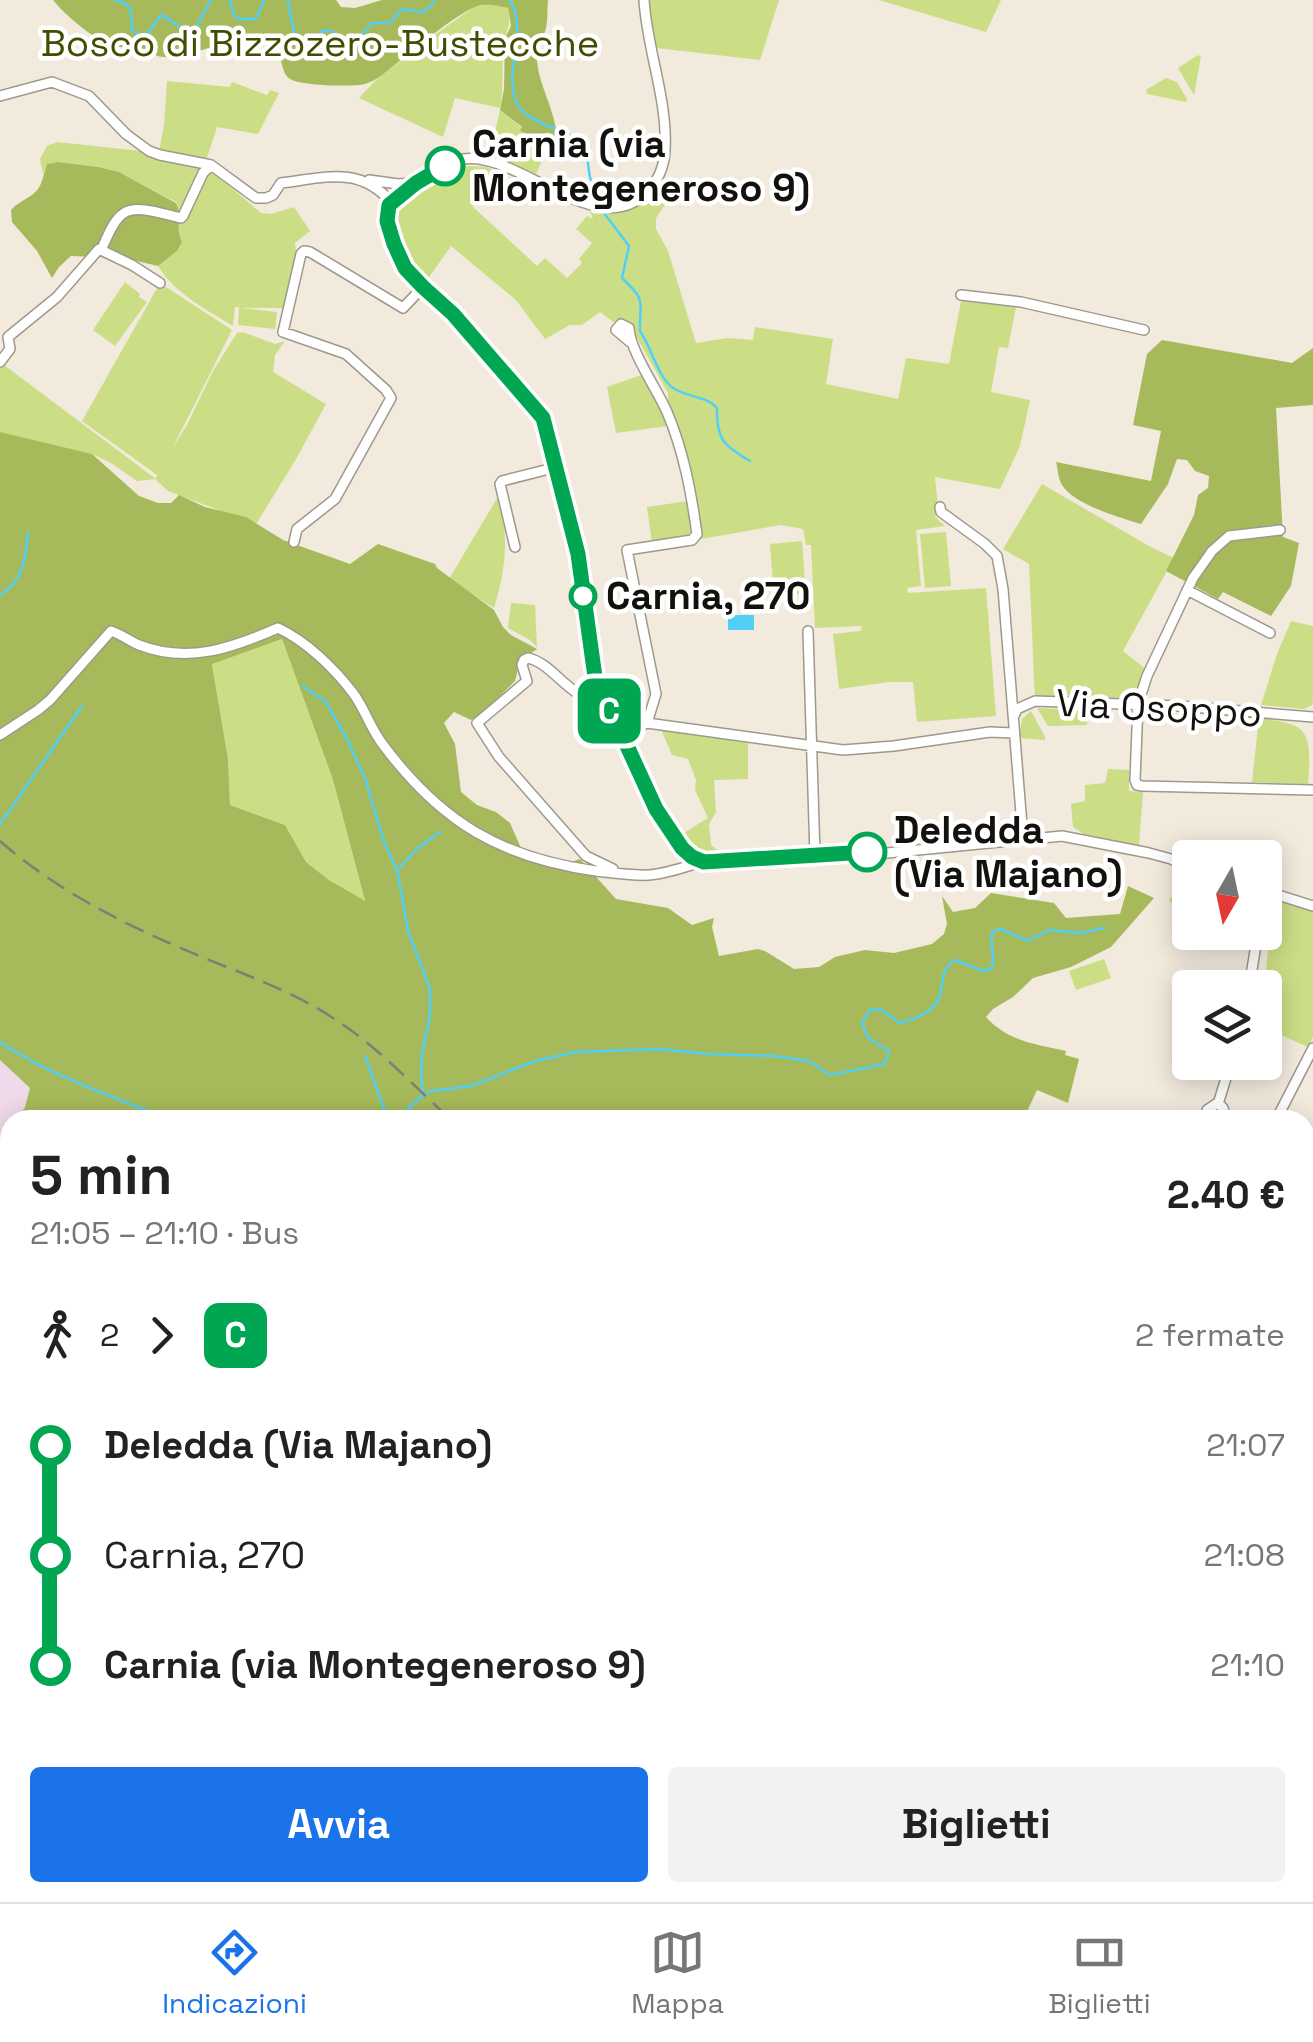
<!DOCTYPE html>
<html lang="it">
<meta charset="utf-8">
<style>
body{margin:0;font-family:"Space Grotesk",sans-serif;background:#f2f2f2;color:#222;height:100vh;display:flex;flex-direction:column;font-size:38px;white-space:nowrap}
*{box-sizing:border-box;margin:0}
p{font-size:32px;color:#767676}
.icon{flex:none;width:55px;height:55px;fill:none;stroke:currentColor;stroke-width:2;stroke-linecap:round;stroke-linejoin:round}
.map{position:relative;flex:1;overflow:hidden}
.side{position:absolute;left:0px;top:1110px;width:1315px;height:792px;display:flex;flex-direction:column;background:#fff;border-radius:30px 30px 0 0;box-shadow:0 5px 25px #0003}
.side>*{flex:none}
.badge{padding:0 20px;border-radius:15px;font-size:35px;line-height:65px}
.needle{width:65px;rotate:189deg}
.buttons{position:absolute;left:1172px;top:840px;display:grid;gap:20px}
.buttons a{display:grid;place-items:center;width:110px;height:110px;border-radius:10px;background:#fff;box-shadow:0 5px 25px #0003;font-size:50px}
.map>.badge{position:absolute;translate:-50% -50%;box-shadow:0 0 0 5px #fff}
.legs{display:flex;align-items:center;gap:15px;height:110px;padding:0 30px;font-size:32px}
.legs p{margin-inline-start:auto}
.head{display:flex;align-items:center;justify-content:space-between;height:170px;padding:0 30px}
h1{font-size:55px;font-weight:700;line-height:75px}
.action{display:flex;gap:20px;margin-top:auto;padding:20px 30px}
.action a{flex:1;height:115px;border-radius:10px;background:#1a73e8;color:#fff;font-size:40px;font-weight:700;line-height:115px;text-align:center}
.action a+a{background:#f2f2f2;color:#222}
ul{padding:0 30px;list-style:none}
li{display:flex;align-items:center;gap:35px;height:110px;font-size:38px}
li i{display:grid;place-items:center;width:15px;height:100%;margin:0 12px;background:currentColor}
li i::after{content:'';width:25px;height:25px;margin:-12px;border:8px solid;border-radius:50%;background:#fff}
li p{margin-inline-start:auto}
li:first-child i{background:linear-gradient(#0000 50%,currentColor 0)}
li:last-child i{background:linear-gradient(currentColor 50%,#0000 0)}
.tab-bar{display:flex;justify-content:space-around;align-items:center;height:140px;border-top:2px solid #e0e0e0;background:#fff;font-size:28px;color:#767676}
.tab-bar a{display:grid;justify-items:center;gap:5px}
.tab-bar .on{color:#1a73e8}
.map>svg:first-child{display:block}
.commercial{fill:#eedaea}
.green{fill:#cbde85}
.forest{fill:#a7ba5b;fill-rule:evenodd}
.water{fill:#50d0f6}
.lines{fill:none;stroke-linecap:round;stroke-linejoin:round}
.stream{stroke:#50d0f6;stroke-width:2.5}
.minor-casing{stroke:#9f988c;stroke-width:12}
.secondary-casing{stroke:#9f988c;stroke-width:15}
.minor{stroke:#fff;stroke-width:9}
.secondary{stroke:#fff;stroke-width:11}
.rail{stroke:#827d75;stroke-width:2.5;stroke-dasharray:20 10;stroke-linecap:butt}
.line-1-casing{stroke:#fff;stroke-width:22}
.line-1{stroke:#00a651;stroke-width:15}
.stop-1-dot{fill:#fff;stroke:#00a651;stroke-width:5}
.labels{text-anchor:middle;stroke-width:9;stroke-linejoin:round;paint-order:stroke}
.park-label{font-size:38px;fill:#424d02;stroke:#fff}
.stop-label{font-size:38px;font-weight:bold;fill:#13110d;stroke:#fff;text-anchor:start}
.street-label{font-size:38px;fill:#13110d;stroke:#fff}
</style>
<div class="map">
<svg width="1313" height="1902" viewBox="0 0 1313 1902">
<rect width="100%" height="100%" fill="#f2eadd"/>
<path class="commercial" d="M0,1060L30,1088L25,1107L17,1120H10V1236L7,1222L0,1210Z
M609,1892L726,1893L733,1902H596Z"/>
<path class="green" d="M648,0H779L760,60L656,48Z
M879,0H1001L986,32Z
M491,4L508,8C511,28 508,23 505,40C500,63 505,85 500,108L455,98L443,137L359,98L376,80L419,46L474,7Z
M1198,55L1201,57L1194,95L1178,68Z
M1166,78L1177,82L1187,99L1186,102L1147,94L1146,90Z
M167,81L230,87L232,82L267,95L270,90L279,93L258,134L217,127L207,158L159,152L164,125Z
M500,110L522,128L521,132L549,144L536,174L497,157L495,151L491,149Z
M57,142L141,151L153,158L212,171L261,213L271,214L294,207L310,231L295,243L297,258L285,308H241L277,312L275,329L238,325L239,307H235L233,326C206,309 175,294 158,266L177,251C177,235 183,216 176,202L119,172L99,167L58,162L47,164L43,174L40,159L47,146Z
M469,166L486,167L493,170L473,207L537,266L545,258L567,278L582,263L579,259L592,243L576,229L587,216L593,219L590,211C622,213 641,208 667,190L668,200L656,218V229L668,251L696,343L727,338L753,340L755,327L833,339L826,384L898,399L906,358L949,364L961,301L1016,307L1008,348L999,347L991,392L1030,400L1020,446L1000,489L935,477L938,507L935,517L945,526L916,530L921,586L907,588L908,593L986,588L996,716L917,722L913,682H889L839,689L833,634L860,631L862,626L815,628L811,545H806L803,529L781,525L701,539L689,460L668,404V393L627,320L613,322L600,312L582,325H570L545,339L516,300L451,246L425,283C408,263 394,240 393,212C402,193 448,170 469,166Z
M125,282L140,294L139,297L147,302L115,346L93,330Z
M160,283L232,330L172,449L187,425L213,371L237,333L243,332L275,344L285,341L275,355L273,372L326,404L295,461L256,524L168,491L155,479L137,481L111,463L92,454L0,433V362L156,479L157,475L82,421Z
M644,374L668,426L616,433L607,387Z
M1042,484L1149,546L1174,558L1123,651L1147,670L1138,704L1035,701L1029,564L1003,549Z
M499,495C509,533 506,571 494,608L449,579Z
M689,501L693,535L690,538L652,543L647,507Z
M946,532L951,586L925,588L920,534Z
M802,541L806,593L774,596L770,544Z
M511,603L535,605L537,647L530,640L508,628Z
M1291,621L1313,626V702L1312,705L1304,709L1261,705L1277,654Z
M282,639L333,780L365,902L329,880L306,862L285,825L230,805L228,759L212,663Z
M1037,708L1087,710V725L1048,726Z
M1031,711L1045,737V740L1019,738L1022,719Z
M1259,718C1270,720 1289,721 1299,728C1313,737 1309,769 1308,784L1252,782Z
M661,729L748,742V779L714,780L716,812L709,824L711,845L721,853C701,853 694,849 682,834L708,818L695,790L696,780L688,759L672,755Z
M1108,769L1129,770V791L1143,792L1139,846L1084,834L1073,827L1071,804L1085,801V785L1105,783Z
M1183,877L1190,881V913L1169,901Z
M1273,899L1313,910V1037L1308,1047L1265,1028V988L1268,971L1266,970Z
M1104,959L1111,978L1076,990L1069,971Z"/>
<path class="forest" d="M53,0H336L341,7L355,8L382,0H548C547,10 548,23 545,32C541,43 535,48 537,62C540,88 556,112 557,139L553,142L543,141L520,131L522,127L500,110L504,89L505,38L511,26L508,8C498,6 488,3 478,6C460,11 413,50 397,63C387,71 378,80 365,84C355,87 300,86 290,79C277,70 287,47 260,38C245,33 231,42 216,46C201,50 180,57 164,57C156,57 151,52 143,49C131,46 117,49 106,43C90,36 63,13 53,0Z
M58,162L99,167L119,172L176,203C184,218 174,227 182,242L177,251L158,266L124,258L71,256L59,267L52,278L37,251L12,222L11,210C18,201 32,198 38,189C43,182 44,172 47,164Z
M1162,340L1292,363L1313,348V405L1276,408L1283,537L1299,543L1291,586L1271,616L1223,592L1218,599L1166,571L1194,515L1198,495L1208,488L1209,476L1195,471L1187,460L1177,459L1168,484L1141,524C1121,518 1073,504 1062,485C1058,479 1058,469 1056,462L1151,481L1161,431L1133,425L1147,354Z
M0,432L92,454L139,496L158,503H171L179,495L205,507L246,517L283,540L350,564L378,544L435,564L437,568L494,610L503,627L511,635L537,649L520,661L515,681L482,714L471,720L454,712L444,723L455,744L461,792L477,805L496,812L510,823L521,848L537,857L568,863L580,859L616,899L668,908L692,925L714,918L712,927L719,956L758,949L765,951L794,969L819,967L835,957L865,950L894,953L932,944L944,934L947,924L942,896L953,912L975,908L991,893L1054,903L1066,918L1120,914L1128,886L1154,898L1111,947L1071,967L1033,978L1013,997L993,1009L986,1017C1007,1041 1036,1044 1066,1051L1065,1055L1079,1059L1068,1103L1037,1090L1023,1120H17L25,1107L30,1088L0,1060ZM282,639L333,780L365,901L329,880L306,862L285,825L230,805L228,759L212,664Z
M0,1260L10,1261V1496L0,1492Z
M0,1593L10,1601V1692L4,1683L0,1681Z
M1030,1892L1034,1902H733L726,1893Z
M190,1893V1892L259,1893L257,1902H185Z"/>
<path class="water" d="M728,615H754V630H728Z"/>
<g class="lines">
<path class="stream" d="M115,0L127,4L131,12L132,30L141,36L147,34L161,15C173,19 180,32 193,33L211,0
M230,0L233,13L238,19H254L258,15L264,0
M288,0C290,11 294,57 313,42C323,35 315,29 332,31L339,42L347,44L359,38L372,23H390L402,9L423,12L431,6L434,0
M510,0C528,31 505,66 515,99C524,127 573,127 584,147C588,155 588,168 590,177C592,184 595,192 598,199
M604,213L629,246L622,278C648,302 639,301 640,331C652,348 657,376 673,388C688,398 705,395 717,408C716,439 724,446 750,461
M0,595C23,582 26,557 28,533
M303,686L325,701L346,737L365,778L384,842L397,870L408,931L430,989V1016L422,1053L421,1074L423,1095L396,1120
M0,824L82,706
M398,869L417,849L440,832
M0,1042C54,1078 111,1095 170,1120
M365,1056L388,1120
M423,1095L431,1091L471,1086L535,1061L576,1052L660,1049L709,1054L775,1056L809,1061L830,1075L885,1064L889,1051L868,1038L862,1023L870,1010L880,1009L900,1023C963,1006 927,978 955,960L984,971L992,968C995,955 990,945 992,932L1001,929L1028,941L1049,930L1080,933L1104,928
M792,1892L803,1902"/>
<g class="minor-casing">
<path id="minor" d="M0,96L52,82L89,96L126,134L149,151L160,155L211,165L256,198H266L273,195L281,183C324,178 359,165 391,202
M369,180L398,184L413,183
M391,202L387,221L394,245L405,268L423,287L453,313L543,418L578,554L595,677L602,699L622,735L656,809L682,848L692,857L704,861L887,853L1062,836L1149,853L1171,859L1190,869
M391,202C412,186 436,164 463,159C518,150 598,244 647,192C658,181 664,166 665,151C668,100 647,50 644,0
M102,248C107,238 113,220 124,213C138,204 166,215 181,218L183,216L203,173L211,165
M961,295L1021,302L1144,330
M630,342L616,330L621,324L629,328C630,351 657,389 667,412C684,452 691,492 697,534L692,540L627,550L656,694L647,723
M0,362L10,349L8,337L57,297L99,249L132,265L160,283
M940,507L941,512L985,544L997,556L1003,589L1023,838
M1280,530L1229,536L1212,551L1193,578L1147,676L1138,704L1135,780L1137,785L1142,786L1313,790
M294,542L297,529L335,499L391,398L386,390L346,354L283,332L301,254L304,251L310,252L403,308L423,287
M515,547L500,484L502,481L557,467
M1187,590L1270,633
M808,631L815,855
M602,699C571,703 555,664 528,658L524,660L522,665L527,681L477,723L499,757L586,856L613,869
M1014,716L1017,709L1035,701L1180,706L1313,717
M0,735L38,710L50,700L111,631C121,634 129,641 139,645C188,664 232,648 278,628C306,641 334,668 353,693C365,709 371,730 384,746C441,822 501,858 596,871C613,873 632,876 649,875C666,874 685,867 701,862
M622,735L647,723L843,750L894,746L990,732L1013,733
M1265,891L1313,906
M1249,988L1258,932
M1218,1104L1231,1062
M1212,1120L1207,1115V1110L1216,1104C1222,1105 1225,1109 1224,1115L1219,1120
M1276,1120L1313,1048
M1305,1185L1313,1193
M1305,1366L1313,1374
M0,1483L10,1489
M1305,1583L1313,1573
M1305,1649L1313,1662
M1305,1804L1313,1798
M473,1892L478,1897
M1035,1892L1038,1902
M1287,1892L1297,1902"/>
</g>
<g class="secondary-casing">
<path id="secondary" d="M0,1235L10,1273
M451,1892L453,1902"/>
</g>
<use href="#minor" class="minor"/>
<use href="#secondary" class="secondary"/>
<path class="rail" d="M0,841C51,886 114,919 176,946C230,970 287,987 336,1020C378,1047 414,1086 451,1120
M934,1892L941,1902"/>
</g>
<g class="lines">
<g class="line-1-casing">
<path id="line-1" d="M445,166L416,183L389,205L387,221L394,244L405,268L423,287L453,314L543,418L578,554L595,677L602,699L622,735L656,809L682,848L692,857L704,862L867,852"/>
</g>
<use href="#line-1" class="line-1"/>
</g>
<g class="stop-1-dot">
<circle cx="445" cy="166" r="18"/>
<circle cx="583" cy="596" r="12"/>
<circle cx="867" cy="852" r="18"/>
</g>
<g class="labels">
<g class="park-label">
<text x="320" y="56">Bosco di Bizzozero-Bustecche</text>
</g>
<g class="stop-label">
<text x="472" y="157">Carnia (via<tspan x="472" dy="44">Montegeneroso 9)</tspan></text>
<text x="606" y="609">Carnia, 270</text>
<text x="894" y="843">Deledda<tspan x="894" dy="44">(Via Majano)</tspan></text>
</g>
<g class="street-label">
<text transform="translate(1159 708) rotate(3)" y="13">Via Osoppo</text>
</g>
</g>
</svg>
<div class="buttons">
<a><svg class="needle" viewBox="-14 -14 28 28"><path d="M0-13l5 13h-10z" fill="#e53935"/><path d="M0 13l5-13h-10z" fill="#767676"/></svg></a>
<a><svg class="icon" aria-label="layers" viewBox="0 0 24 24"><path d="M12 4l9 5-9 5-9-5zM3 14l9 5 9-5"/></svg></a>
</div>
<b class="badge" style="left:609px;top:711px;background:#00a651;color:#fff">C</b>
<section class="side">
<div class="head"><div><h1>5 min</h1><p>21:05 – 21:10 · Bus</p></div><b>2.40 €</b></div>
<div class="legs"><svg class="icon" aria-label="walk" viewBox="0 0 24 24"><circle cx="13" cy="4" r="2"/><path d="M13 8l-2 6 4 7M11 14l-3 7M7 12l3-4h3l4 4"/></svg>2<svg class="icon" aria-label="forward" viewBox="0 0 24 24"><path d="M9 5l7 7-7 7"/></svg><b class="badge" style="background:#00a651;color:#fff">C</b><p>2 fermate</p></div>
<ul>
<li><i style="color:#00a651"></i><b>Deledda (Via Majano)</b><p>21:07</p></li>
<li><i style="color:#00a651"></i><span>Carnia, 270</span><p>21:08</p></li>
<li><i style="color:#00a651"></i><b>Carnia (via Montegeneroso 9)</b><p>21:10</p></li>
</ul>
<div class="action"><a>Avvia</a><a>Biglietti</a></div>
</section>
</div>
<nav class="tab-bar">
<a class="on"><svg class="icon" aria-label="directions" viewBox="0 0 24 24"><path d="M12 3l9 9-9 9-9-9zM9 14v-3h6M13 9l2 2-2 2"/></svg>Indicazioni</a>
<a><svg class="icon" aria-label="map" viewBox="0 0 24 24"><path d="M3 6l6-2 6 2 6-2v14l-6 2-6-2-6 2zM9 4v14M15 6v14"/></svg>Mappa</a>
<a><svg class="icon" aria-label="tickets" viewBox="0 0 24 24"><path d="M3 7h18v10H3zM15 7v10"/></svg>Biglietti</a>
</nav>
